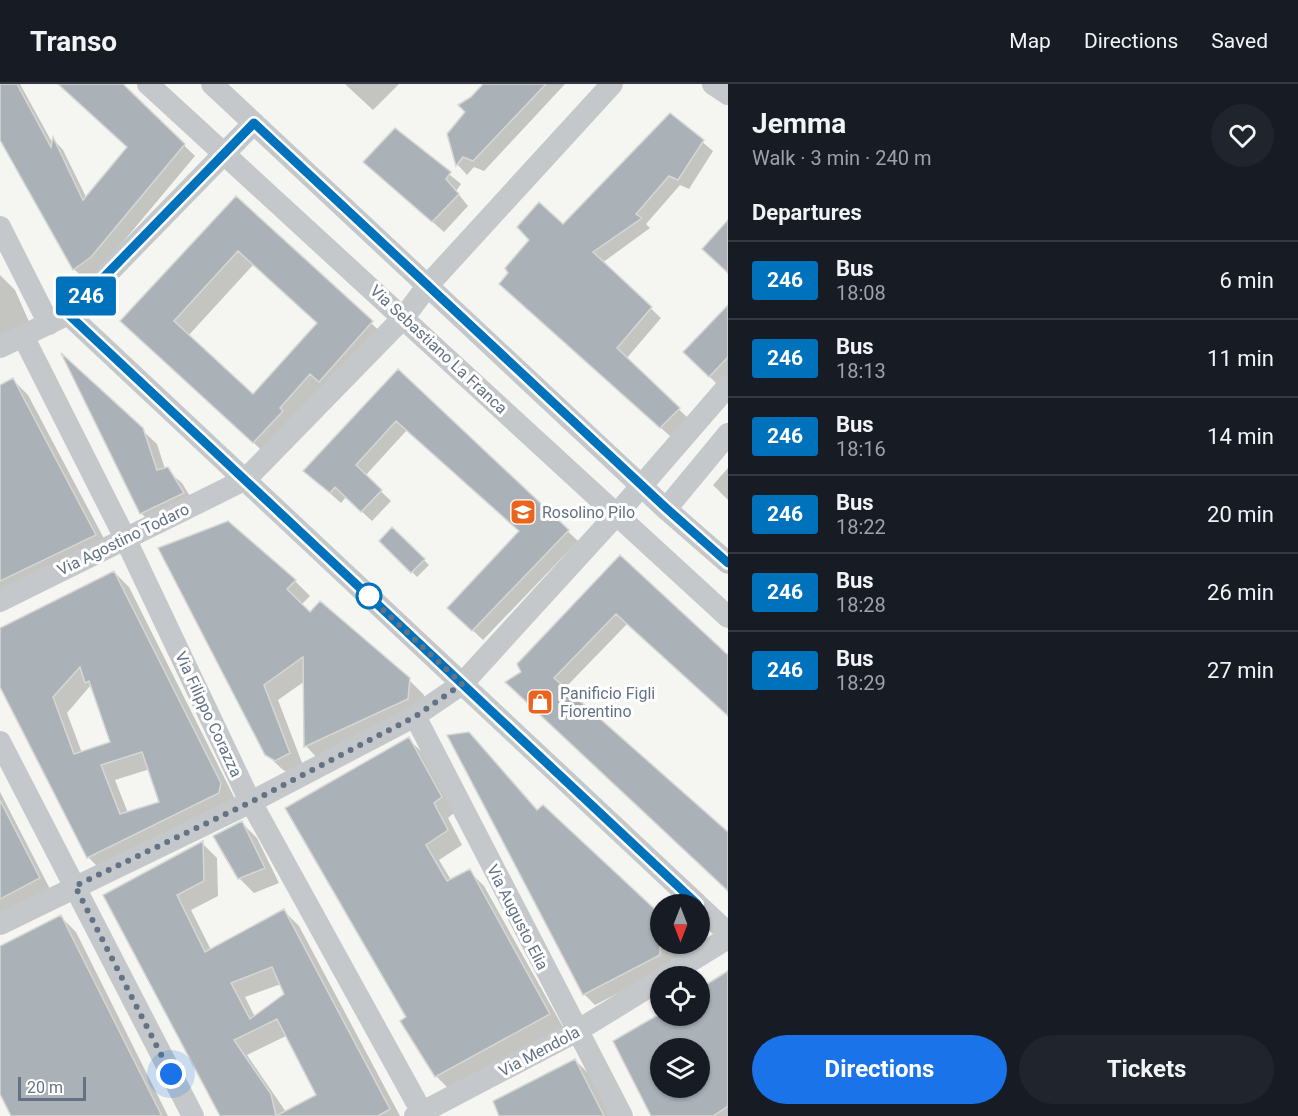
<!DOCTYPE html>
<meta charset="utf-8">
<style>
body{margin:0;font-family:Roboto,sans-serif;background:#20242c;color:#f1f3f6;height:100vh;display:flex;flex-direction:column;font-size:22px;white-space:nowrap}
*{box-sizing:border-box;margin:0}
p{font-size:20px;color:#9ea1a6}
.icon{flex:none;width:33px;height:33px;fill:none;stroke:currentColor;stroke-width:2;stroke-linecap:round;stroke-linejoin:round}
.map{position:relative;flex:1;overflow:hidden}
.drawer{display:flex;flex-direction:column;background:#171b24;width:570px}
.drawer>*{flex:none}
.badge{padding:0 12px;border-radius:4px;font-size:21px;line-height:39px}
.needle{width:39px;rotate:180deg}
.fabs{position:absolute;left:650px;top:810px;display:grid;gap:12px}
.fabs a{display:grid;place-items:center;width:60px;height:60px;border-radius:50%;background:#171b24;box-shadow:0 2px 4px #0004;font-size:30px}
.scale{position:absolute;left:18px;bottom:15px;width:68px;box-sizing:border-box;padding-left:6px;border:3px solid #637284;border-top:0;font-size:16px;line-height:21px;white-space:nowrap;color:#637284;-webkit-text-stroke:4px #fff;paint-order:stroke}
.you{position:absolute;width:30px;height:30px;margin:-15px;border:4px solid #fff;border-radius:50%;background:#1a73e8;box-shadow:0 0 0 9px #1a73e833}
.map>.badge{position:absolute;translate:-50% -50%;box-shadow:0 0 0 3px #fff}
h2{padding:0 24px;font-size:22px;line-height:54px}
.round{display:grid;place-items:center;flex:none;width:63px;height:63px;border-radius:32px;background:#20242c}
.summary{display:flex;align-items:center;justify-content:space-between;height:102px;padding:0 24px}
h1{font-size:28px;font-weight:700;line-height:45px}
.primary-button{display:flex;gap:12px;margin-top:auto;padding:12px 24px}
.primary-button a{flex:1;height:69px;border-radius:36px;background:#1a73e8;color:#fff;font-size:24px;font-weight:700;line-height:69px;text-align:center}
.primary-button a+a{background:#20242c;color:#f1f3f6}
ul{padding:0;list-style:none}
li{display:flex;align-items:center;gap:18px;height:78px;padding:0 24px;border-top:2px solid #363941}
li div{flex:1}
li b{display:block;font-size:22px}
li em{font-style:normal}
li .badge{min-width:66px;font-weight:700;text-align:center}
header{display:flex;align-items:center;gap:36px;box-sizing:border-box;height:84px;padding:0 30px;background:#171b24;border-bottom:2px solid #363941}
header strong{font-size:28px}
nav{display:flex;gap:33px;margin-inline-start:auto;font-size:21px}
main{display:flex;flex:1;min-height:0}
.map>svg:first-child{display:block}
.shadow{fill:#0003;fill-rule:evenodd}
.building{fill:#aab2b8;stroke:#d6d7d4;stroke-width:1.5;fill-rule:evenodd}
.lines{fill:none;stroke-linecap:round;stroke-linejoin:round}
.street{stroke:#c5c8cb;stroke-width:22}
.line-casing{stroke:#fff;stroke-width:14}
.line{stroke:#0072bc;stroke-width:9}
.walk{stroke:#637284;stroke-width:6;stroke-dasharray:0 10.8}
.stop-dot{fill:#fff;stroke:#0072bc;stroke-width:3}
.labels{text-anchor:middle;stroke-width:6;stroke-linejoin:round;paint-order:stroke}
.street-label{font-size:16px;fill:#637284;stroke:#fff}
.poi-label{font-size:16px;fill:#637284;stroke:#fff;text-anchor:start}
</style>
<header>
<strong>Transo</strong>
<nav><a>Map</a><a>Directions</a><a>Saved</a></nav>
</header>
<main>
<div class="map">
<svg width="728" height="1032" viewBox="0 0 728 1032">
<rect width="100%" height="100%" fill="#f5f6f1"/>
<path class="shadow" d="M0,0H20L53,60L54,56L63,66L87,115L129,63L61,0H121L195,72L102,183L85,196L74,185L0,50Z
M345,0H399L373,26Z
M485,0H565L484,87L474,83L467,91L458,81L448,50Z
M670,31L713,67L689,105L680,101L646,140L650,144L602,179L661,234L626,275L689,335L670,352L511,210L563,143Z
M395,46L461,100L456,107L468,122L444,148L376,88Z
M236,114L386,253L269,373L137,251ZM253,181L319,240L254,312L188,252Z
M0,191L15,206L30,240L0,252Z
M728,223V295L720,303L685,268Z
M62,272L157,360L165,385L182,399L197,424L156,444L141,429Z
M398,287L578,457L483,556L449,524L520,447L407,346L365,392L391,417L372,437L346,413L341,419L316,397Z
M13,296L28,311L110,466L0,518V303Z
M728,384V416L713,401Z
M392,445L429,481L417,493L381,457Z
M160,465L295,497L310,512L301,521L310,530L409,596L424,611L423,629L320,677L306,662L305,597L278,616L304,684L291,691L282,685L266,670Z
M620,473L728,573V631L628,539L564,605L728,750V806L517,608L523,589Z
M114,488L129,503L235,715L103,788L88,773L0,599V546ZM90,602L112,659L82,669L67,629ZM150,685L161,719L128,729L115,696Z
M469,649L538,727L660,832V860H689L690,872L595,921L584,910Z
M408,655L423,669L455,728L448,734L462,761L439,776L451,796L469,787L484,802L564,945L451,1007L436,992L408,933Z
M0,708L50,805L0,831Z
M242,739L257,754L279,799L254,809L239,794Z
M202,759L217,774L218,812L191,826L211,866L284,827L299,842L400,1032H222L105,812ZM281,900L286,911L255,933L245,913ZM286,952L318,1011L286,1028L247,971Z
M61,833L76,848L168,1032H13L0,1007V863Z
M721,894L728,900V1032H652L615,958L660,931L699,932V907ZM660,964H699V1004H660Z
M575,976L590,991L610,1032H526Z"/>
<path class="building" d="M0,0H17L51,63L53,53L83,116L127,63L58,0H123L185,60L91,173L73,186L0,56Z
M483,0H546L473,77L463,73L456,82L447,50L465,28L458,21L471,13Z
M670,29L704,56L678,96L669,92L636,130L642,134L593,168L652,223L617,264L680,324L660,344L499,200L508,189L505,184L529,156L517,143L539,118L563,140Z
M395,44L451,88L446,95L459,110L432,138L363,78Z
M236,112L373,237L319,298L310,290L280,324L283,327L253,359L120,237ZM238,167L317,239L253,310L174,237Z
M728,136V189L702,165Z
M728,221V273L709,293L683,268Z
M61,269L143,344L157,386L168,383L184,409L140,430Z
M398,285L569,446L472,547L447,524L519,447L396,337L356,381L382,406L361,428L335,403L330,409L303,387Z
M13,294L96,451L0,497V301Z
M228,437L296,496L287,505L310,528L320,517L410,594L408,615L304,663L303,573L264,601L290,669L275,677L265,671L158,464Z
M392,443L425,475L411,489L379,457Z
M620,471L728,571V632L616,530L554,594L728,748V807L505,598L521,588L517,580Z
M114,487L221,699L219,709L87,774L0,603V544ZM80,583L85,599L89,597L110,658L74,670L53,613ZM142,668L159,718L120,730L101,681Z
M469,648L537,726L543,721L660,830V871L583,911L447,651Z
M409,653L442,713L434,719L448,746L426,761L447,797L470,785L550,930L435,993L400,937L406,933L285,724Z
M0,716L40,794L0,815Z
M242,737L265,784L238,795L213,752Z
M203,757L204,797L177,811L205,868L284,825L390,1025L378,1032H220L103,811ZM272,883L284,910L250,935L231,899ZM277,935L316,1011L276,1032L271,1010L234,956Z
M61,831L162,1032H11L0,1010V862Z
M728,887V1022L713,1032H651L613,957L656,932H699V905ZM660,964H699V1004H660Z
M575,975L604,1032H499L493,1017Z"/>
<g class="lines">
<path class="street" d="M148,0L728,533
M212,0L666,425L728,479
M713,0L728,10
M0,143L49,240
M68,230L697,820
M24,254L125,454L246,709L424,1032
M0,263L68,230L254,39
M666,425L728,350
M0,517L246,395L404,233L429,200L612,0
M415,632L622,1032
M0,658L193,1032
M699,822L728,849
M0,840L251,718L415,632L462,600L617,430L728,302
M666,892L728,854
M415,1032L577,947L660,896"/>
</g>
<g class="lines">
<g class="line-casing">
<path id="line" d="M697,820L68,230L254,39L666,424L728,479"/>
</g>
<use href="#line" class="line"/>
<path class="walk" d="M171,990L75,802L251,718L416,632L462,600L362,506L369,512"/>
</g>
<defs>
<g id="school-square" transform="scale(1.35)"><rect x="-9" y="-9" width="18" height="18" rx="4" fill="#eb631c" stroke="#fff"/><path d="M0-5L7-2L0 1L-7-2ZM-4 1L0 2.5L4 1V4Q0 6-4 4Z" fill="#fff"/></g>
<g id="shop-square" transform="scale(1.35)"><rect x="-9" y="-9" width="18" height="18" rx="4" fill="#eb631c" stroke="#fff"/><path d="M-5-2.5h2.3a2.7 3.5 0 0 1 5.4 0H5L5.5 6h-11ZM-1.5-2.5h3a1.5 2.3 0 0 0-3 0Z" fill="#fff"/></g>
</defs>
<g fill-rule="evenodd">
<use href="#school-square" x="523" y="428"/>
<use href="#shop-square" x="540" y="618"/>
</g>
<circle class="stop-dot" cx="369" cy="512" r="12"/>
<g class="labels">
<g class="street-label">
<text transform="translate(439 265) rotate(43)" y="6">Via Sebastiano La Franca</text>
<text transform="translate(123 455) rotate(-26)" y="6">Via Agostino Todaro</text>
<text transform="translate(209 630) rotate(65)" y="6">Via Filippo Corazza</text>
<text transform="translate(518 833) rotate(63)" y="6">Via Augusto Elia</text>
<text transform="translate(539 967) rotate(-28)" y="6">Via Mendola</text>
</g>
<g class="poi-label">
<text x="542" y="434">Rosolino Pilo</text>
<text x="560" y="615">Panificio Figli<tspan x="560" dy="18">Fiorentino</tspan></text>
</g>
</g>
</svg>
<div class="fabs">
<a><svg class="needle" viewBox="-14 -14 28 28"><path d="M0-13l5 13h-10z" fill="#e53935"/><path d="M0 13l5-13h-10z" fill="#9ea1a6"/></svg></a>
<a><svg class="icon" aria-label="locate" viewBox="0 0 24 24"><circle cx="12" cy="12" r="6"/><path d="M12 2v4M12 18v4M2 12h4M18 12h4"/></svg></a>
<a><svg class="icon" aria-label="layers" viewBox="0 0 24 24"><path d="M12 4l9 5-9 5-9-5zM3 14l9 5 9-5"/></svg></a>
</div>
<div class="scale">20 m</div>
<div class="you" style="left:171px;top:990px"></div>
<b class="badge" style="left:86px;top:212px;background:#0072bc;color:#fff">246</b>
</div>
<section class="drawer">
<div class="summary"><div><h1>Jemma</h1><p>Walk · 3 min · 240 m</p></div><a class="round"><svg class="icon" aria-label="heart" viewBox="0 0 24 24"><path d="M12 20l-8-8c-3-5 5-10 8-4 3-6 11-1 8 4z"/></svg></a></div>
<h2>Departures</h2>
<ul>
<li><span class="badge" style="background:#0072bc;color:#fff">246</span><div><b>Bus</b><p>18:08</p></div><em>6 min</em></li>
<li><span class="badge" style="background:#0072bc;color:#fff">246</span><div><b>Bus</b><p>18:13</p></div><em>11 min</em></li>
<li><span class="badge" style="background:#0072bc;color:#fff">246</span><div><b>Bus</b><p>18:16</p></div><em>14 min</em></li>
<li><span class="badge" style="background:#0072bc;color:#fff">246</span><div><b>Bus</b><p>18:22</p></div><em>20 min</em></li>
<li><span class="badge" style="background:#0072bc;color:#fff">246</span><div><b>Bus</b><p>18:28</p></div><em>26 min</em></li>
<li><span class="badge" style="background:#0072bc;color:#fff">246</span><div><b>Bus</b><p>18:29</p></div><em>27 min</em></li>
</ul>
<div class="primary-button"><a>Directions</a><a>Tickets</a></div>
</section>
</main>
